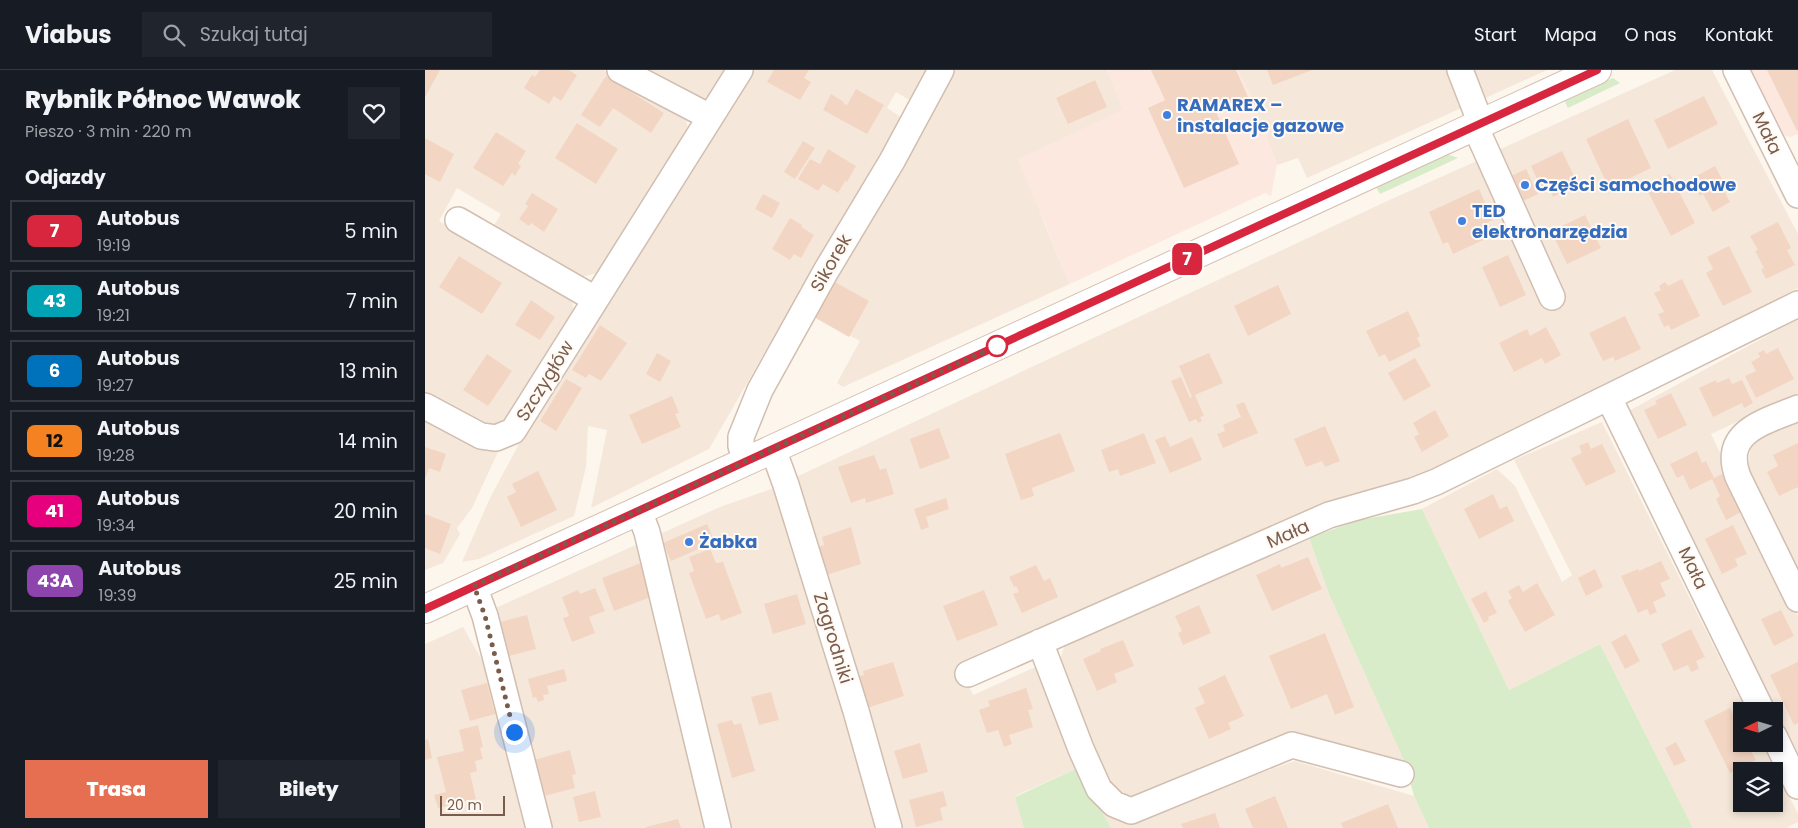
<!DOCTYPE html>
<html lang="pl">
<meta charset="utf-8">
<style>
body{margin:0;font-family:Poppins,sans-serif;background:#20242c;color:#f1f3f6;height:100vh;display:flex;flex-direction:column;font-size:19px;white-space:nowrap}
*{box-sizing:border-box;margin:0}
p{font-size:16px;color:#9ea1a6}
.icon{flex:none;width:28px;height:28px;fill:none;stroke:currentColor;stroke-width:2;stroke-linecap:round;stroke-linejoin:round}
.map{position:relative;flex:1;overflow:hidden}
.panel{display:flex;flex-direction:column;background:#171b24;width:425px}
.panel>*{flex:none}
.badge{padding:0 10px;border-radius:8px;font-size:18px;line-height:32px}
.needle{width:32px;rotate:265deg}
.fabs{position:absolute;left:1308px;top:632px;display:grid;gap:10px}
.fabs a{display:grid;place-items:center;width:50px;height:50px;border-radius:0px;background:#171b24;box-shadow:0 2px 8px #0003;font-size:25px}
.scale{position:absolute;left:15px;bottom:12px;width:65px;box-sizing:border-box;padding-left:5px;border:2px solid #7a5c4d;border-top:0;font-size:14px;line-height:18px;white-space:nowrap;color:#7a5c4d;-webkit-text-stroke:4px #fffaf3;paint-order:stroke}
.you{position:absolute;width:25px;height:25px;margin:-12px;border:4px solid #fff;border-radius:50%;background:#1a73e8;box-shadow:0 0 0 8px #1a73e833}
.map>.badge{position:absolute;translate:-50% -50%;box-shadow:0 0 0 2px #fff}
h2{padding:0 25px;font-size:19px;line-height:45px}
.round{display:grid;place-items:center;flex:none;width:52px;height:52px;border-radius:0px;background:#20242c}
.head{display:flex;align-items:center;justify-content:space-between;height:85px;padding:0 25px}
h1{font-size:24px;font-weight:800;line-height:38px}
.action{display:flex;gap:10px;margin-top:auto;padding:10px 25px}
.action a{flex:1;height:58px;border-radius:0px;background:#e76f51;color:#fff;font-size:20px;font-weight:800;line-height:58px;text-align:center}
.action a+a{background:#20242c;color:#f1f3f6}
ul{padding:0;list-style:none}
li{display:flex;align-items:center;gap:15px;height:62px;margin:0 10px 8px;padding:0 15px;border:2px solid #363941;border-radius:0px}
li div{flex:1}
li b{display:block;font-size:19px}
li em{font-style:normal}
li .badge{min-width:55px;font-weight:700;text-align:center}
header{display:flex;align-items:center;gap:30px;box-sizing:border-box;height:70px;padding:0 25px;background:#171b24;border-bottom:1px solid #363941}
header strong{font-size:24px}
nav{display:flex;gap:28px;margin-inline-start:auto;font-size:18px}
.search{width:350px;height:45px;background:#20242c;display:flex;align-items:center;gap:12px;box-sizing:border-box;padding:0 18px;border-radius:0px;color:#9ea1a6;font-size:19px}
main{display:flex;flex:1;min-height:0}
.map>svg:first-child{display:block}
.residential{fill:#f5e8da;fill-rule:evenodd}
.commercial{fill:#fde8e0}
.green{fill:#d8ecc9}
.building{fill:#f3d5c3}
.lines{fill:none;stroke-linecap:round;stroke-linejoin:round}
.street-casing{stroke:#d1beb0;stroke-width:28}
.secondary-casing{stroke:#d6c0b0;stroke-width:30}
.street{stroke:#fff;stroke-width:25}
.secondary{stroke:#fff;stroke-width:28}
.line-casing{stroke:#fff;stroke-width:11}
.line{stroke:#d7263d;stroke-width:8}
.walk{stroke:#7a5c4d;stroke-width:5;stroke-dasharray:0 9}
.shop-dot{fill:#3f7fe0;stroke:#fffaf3;stroke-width:2}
.stop-dot{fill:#fff;stroke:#d7263d;stroke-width:2.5}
.labels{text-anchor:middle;stroke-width:4;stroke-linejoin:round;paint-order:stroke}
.shop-label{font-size:18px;font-weight:bold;fill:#366cbe;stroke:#fffaf3;text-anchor:start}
.street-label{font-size:18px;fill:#7a5c4d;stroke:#fffaf3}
</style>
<header>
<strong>Viabus</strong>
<div class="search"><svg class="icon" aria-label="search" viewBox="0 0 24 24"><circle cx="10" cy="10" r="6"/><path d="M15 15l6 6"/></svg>Szukaj tutaj</div>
<nav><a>Start</a><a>Mapa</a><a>O nas</a><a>Kontakt</a></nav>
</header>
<main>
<section class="panel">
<div class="head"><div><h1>Rybnik Północ Wawok</h1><p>Pieszo · 3 min · 220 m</p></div><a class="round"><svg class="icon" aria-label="heart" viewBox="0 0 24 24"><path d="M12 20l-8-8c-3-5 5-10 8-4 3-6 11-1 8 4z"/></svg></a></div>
<h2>Odjazdy</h2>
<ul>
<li><span class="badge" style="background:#d7263d;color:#fff">7</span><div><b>Autobus</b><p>19:19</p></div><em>5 min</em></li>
<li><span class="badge" style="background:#00a3b4;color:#fff">43</span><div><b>Autobus</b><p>19:21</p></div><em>7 min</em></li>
<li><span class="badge" style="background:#0072bc;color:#fff">6</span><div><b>Autobus</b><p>19:27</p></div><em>13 min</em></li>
<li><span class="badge" style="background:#f58220;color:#111">12</span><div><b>Autobus</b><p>19:28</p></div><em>14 min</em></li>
<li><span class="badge" style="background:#e6007e;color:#fff">41</span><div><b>Autobus</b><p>19:34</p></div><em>20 min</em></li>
<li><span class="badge" style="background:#8e44ad;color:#fff">43A</span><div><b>Autobus</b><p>19:39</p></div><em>25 min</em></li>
</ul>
<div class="action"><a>Trasa</a><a>Bilety</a></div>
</section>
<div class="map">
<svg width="1373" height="758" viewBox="0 0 1373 758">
<rect width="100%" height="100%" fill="#fdf6ec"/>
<path class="residential" d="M0,0H178L260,43L264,65L178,202L151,208L67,159L76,144L32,118L14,151L146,228L150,246L87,349L52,358L0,327Z
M214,0H302L284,30L255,24Z
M329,0H503L486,31L471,22L462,38L476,47L385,207L375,218L373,225L284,379L166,438L182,360L163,356L161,397L149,446L54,489L37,492L65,428L102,359Z
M526,0H682L699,40L617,148L645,214L418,317L412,313L435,271L389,247Z
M813,0H1029L1043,35L882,108L873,88L852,95L825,24Z
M1042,0H1122L1054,31Z
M1250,0H1287L1373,164V218L1078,368L700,536L538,604L548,625L615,595L655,697L590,726L599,758H471L369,408L960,132L1054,90L1071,81Z
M1373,249V323L1286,364L1373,547V685L1351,647L1198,344Z
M0,346L41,369L73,382L47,438L32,458L35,464L18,493L0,500Z
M1373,351V508L1322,409L1326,371Z
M1177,352L1321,641H1316V674H1338L1373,744V752L1361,758H1268L1175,574L1084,620L997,439L1072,399L1090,416L1137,512L1147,505L1089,390ZM1316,701H1349V734H1316Z
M349,418L454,758H123L64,541L295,437Z
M881,460L904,524L980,693L866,662L712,732L695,729L684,715L634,594L641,571Z
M38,557L65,604L101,758H0V574Z
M870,691L989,726L1004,758H686L666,722L742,735Z"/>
<path class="commercial" d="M684,0H813L825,24L852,95L846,126L840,123L645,214L593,89L698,40L682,1Z
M1322,0H1373V64L1365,67L1353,64Z"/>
<path class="green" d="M1188,8L1195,13L1143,38L1139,30Z
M1022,84L1033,88L955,124L951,117Z
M997,439L1084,620L1175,574L1268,758H1004L989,726L980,693L904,524L884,468L934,450Z
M655,697L666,722L686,758H599L590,727Z"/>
<path class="building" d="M0,0H15L0,27Z
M115,0H144L152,5L136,31L129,26L124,34L99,18L107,5L110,7Z
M349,0H384L379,8L386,12L375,30L342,12Z
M726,0H811L823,27L791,42L814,94L759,118L723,38L740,30Z
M842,0H887L848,15Z
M1342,0H1373V60L1372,61Z
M181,6L239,43L226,63L188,38L175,57L156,45Z
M670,10L682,37L643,54L631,28Z
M431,19L459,35L442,64L398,40L406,24L419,32L418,33L422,35Z
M1279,26L1293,54L1243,79L1229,50Z
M1203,49L1226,98L1184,118L1161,69Z
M152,53L193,79L171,114L130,88Z
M71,62L101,81L93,94L96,96L90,106L87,103L78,116L48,98Z
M0,68L29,84L15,112L0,104Z
M378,71L390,78L370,109L359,102Z
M403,79L431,96L422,112L420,111L413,123L398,114L393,121L373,109L385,89L395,94Z
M1137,81L1150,108L1145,110L1148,117L1128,127L1125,119L1118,122L1106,96Z
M1290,96L1299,113L1296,115L1305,132L1288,142L1278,124L1275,126L1266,109Z
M1101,99L1113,124L1098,131L1086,106Z
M1245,104L1270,153L1246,166L1220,116Z
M1054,119L1068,150L1063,152L1069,165L1028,184L1023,172L1018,174L1004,142Z
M107,123L133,139L119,162L106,153L104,156L94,149L103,136L100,134Z
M338,124L355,133L347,148L330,139Z
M1160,145L1176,178L1142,194L1126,161Z
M365,148L377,155L376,157L389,165L376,188L369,184L365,190L347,179Z
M1353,152L1366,178L1362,180L1370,195L1341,209L1336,199L1339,198L1330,181L1333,180L1325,166Z
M1304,176L1327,222L1298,236L1281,203L1288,199L1282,187Z
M1083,185L1101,225L1075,237L1057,197Z
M34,186L77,213L57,244L14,217Z
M1257,209L1275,246L1246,260L1244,255L1239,257L1233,244L1239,242L1229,223L1236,220L1234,216L1240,212L1243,216Z
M408,211L444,231L424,267L389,247Z
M853,215L866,244L823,266L809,236Z
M106,230L130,247L115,270L90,255Z
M983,241L995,266L992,268L996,276L964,292L960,284L954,287L941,261Z
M1200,246L1216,279L1190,291L1188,287L1178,291L1164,263Z
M175,255L202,273L176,311L164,304L161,308L147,300Z
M1121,257L1136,285L1120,294L1117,288L1089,302L1074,273L1102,259L1105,266Z
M1353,278L1369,309L1331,328L1320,306L1331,301L1326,292L1335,287L1333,283L1339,280L1341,284Z
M232,283L246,291L235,312L221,304Z
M784,283L798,313L770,325L779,346L775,347L777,351L773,353L771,349L764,352L746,311L756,307L765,328L767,327L754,296Z
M62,284L87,301L63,336L38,320Z
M990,288L1006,316L979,331L963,303Z
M1304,308L1307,314L1317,310L1328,333L1319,338L1317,333L1288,347L1274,318L1291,310L1292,313Z
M141,309L157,318L131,361L115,351Z
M1246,323L1262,355L1233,369L1219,340L1232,334L1230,331Z
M247,326L254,343L250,344L256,357L217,374L204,345Z
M819,332L833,363L798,378L792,364L800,361L798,355L816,347L811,335Z
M1010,340L1024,366L997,382L989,367L994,364L988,353Z
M900,356L915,391L900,397L897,391L881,397L869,369Z
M514,358L525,388L495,399L485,369Z
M635,363L650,401L607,418L609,426L596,430L580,384Z
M719,363L731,393L695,406L693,399L684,402L676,380Z
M740,366L745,377L767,367L777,390L745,403L730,370Z
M1163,372L1166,379L1177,374L1191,402L1161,416L1146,388L1157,383L1154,376Z
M1373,373V417L1354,426L1342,402L1353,396L1348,385Z
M0,377L21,384L15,402L4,398L0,409Z
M1272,381L1277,393L1281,391L1289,408L1297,404L1313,432L1311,433L1316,442L1301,450L1291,429L1295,426L1287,409L1265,420L1258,405L1252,408L1245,394Z
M449,385L455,400L461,398L469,424L441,433L440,428L426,433L413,397Z
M113,401L132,440L96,457L82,427L91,422L87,414Z
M1068,424L1075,439L1082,436L1089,451L1054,469L1039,439Z
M521,428L524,439L501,447L504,457L496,460L489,439Z
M0,444L26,454L15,484L0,478Z
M282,454L290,472L246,491L238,473Z
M1308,455L1322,484L1310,489L1313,496L1297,504L1280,469Z
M426,457L436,494L401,505L393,477L399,475L397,467Z
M285,479L291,493L298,492L317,543L296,551L294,544L281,549L264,503L269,501L264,487Z
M883,487L897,519L847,541L831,505L855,494L856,498Z
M1236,491L1245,509L1235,513L1241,526L1228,532L1232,542L1225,545L1222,539L1213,543L1196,506L1213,499L1214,501Z
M216,493L228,526L189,541L177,508Z
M611,495L619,511L625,508L633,527L597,543L588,524L594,522L591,516L589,517L584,507Z
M1170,499L1178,517L1161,526L1153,508Z
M1112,513L1130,545L1100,562L1083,531L1087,528L1083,521L1094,515L1098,522Z
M170,518L180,541L164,547L170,563L147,572L138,548L144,546L137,527L153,520L155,524Z
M559,520L573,555L532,571L518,536Z
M1061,521L1072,543L1063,547L1064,550L1059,553L1046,529Z
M372,524L381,554L348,564L339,534Z
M774,535L786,563L758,575L753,563L757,561L750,546Z
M1356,540L1369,566L1349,576L1336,549Z
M102,545L111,579L80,587L72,553Z
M1266,559L1280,587L1271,591L1274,599L1266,602L1263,595L1249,601L1236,574Z
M900,563L929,637L910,645L902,624L866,639L844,586Z
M1201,564L1215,591L1200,599L1186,572Z
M698,570L709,596L689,604L692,612L672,621L658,589L676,581L675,579Z
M468,592L479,626L442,638L432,607L439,605L438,601Z
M1373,592V653L1369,655L1345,605Z
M139,599L142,611L122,616L124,624L118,625L119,630L113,632L111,627L108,628L103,609Z
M800,605L819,646L803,653L806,659L784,669L770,638L780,633L773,618Z
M62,613L70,644L45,651L36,620Z
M601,618L608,639L603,640L608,657L584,665L587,674L579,677L573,660L562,663L554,640L565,636L563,631Z
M346,622L354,650L334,655L326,627Z
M1305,638L1316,662V674H1322L1331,690L1305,703L1279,651Z
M307,650L309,655L316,653L330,701L307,708L292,654Z
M53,655L58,677L55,678L58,689L50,691L52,701L45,703L51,729L13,738L9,725L21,722L12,687L39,681L34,660Z
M3,669L7,688L0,690V670Z
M1251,672L1261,691L1249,696L1240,678Z
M495,673L503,702L478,709L469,681Z
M145,680L151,704L147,705L150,718L119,726L109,690Z
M170,721L176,747L154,752L148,727Z
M518,721L522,736L515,738L518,750L491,757L484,730Z
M850,726L863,758H828L820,739Z
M963,734L973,758H918L916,753Z
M790,743L795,758H758L756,754Z
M253,749L256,758H221V757Z"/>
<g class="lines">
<g class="street-casing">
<path id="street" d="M195,0L285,47
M1035,0L1056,54
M1311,0L1373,125
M1050,56L1127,227
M33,150L170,229
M1184,328L1337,641
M0,336L56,366L71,368L88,361L315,0
M1373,338C1340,352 1296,361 1313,407L1373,529
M348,379L361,415L431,641L464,758
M321,391L316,376V367L335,320L401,201L467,91L516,0
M214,441L222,462L293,758
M49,516L60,546L114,758
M615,572L656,679L674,719L689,734L706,741L867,675L976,704
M543,604L904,445L988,421L1011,412L1373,234
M1349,666L1373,716"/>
</g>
<g class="secondary-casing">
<path id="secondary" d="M0,539L1172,0"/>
</g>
<use href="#street" class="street"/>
<use href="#secondary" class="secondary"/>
</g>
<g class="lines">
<g class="line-casing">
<path id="line" d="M0,539L1172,0"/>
</g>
<use href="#line" class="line"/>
<path class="walk" d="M89,662L60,546L49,516L574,275L572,276"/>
</g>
<g class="shop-dot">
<circle cx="742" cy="45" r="5"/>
<circle cx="1100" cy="115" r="5"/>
<circle cx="1037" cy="151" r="5"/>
<circle cx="264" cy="472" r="5"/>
</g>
<circle class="stop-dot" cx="572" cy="276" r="10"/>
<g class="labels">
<g class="shop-label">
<text x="752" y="41">RAMAREX –<tspan x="752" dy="21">instalacje gazowe</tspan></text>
<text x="1110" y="121">Części samochodowe</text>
<text x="1047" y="147">TED<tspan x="1047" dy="21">elektronarzędzia</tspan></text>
<text x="274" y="478">Żabka</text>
</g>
<g class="street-label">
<text transform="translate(1342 63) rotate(64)" y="6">Mała</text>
<text transform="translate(406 193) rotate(-60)" y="6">Sikorek</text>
<text transform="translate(120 311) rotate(-58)" y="6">Szczygłów</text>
<text transform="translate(863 464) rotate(-24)" y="6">Mała</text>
<text transform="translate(1268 498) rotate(64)" y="6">Mała</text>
<text transform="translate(408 568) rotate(73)" y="6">Zagrodniki</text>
</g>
</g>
</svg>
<div class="fabs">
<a><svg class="needle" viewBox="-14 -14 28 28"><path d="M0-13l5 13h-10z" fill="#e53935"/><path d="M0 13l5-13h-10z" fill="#9ea1a6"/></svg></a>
<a><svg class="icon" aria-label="layers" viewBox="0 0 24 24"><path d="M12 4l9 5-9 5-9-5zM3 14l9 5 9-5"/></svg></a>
</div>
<div class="scale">20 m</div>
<div class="you" style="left:89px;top:662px"></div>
<b class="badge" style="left:762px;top:189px;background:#d7263d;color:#fff">7</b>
</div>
</main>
